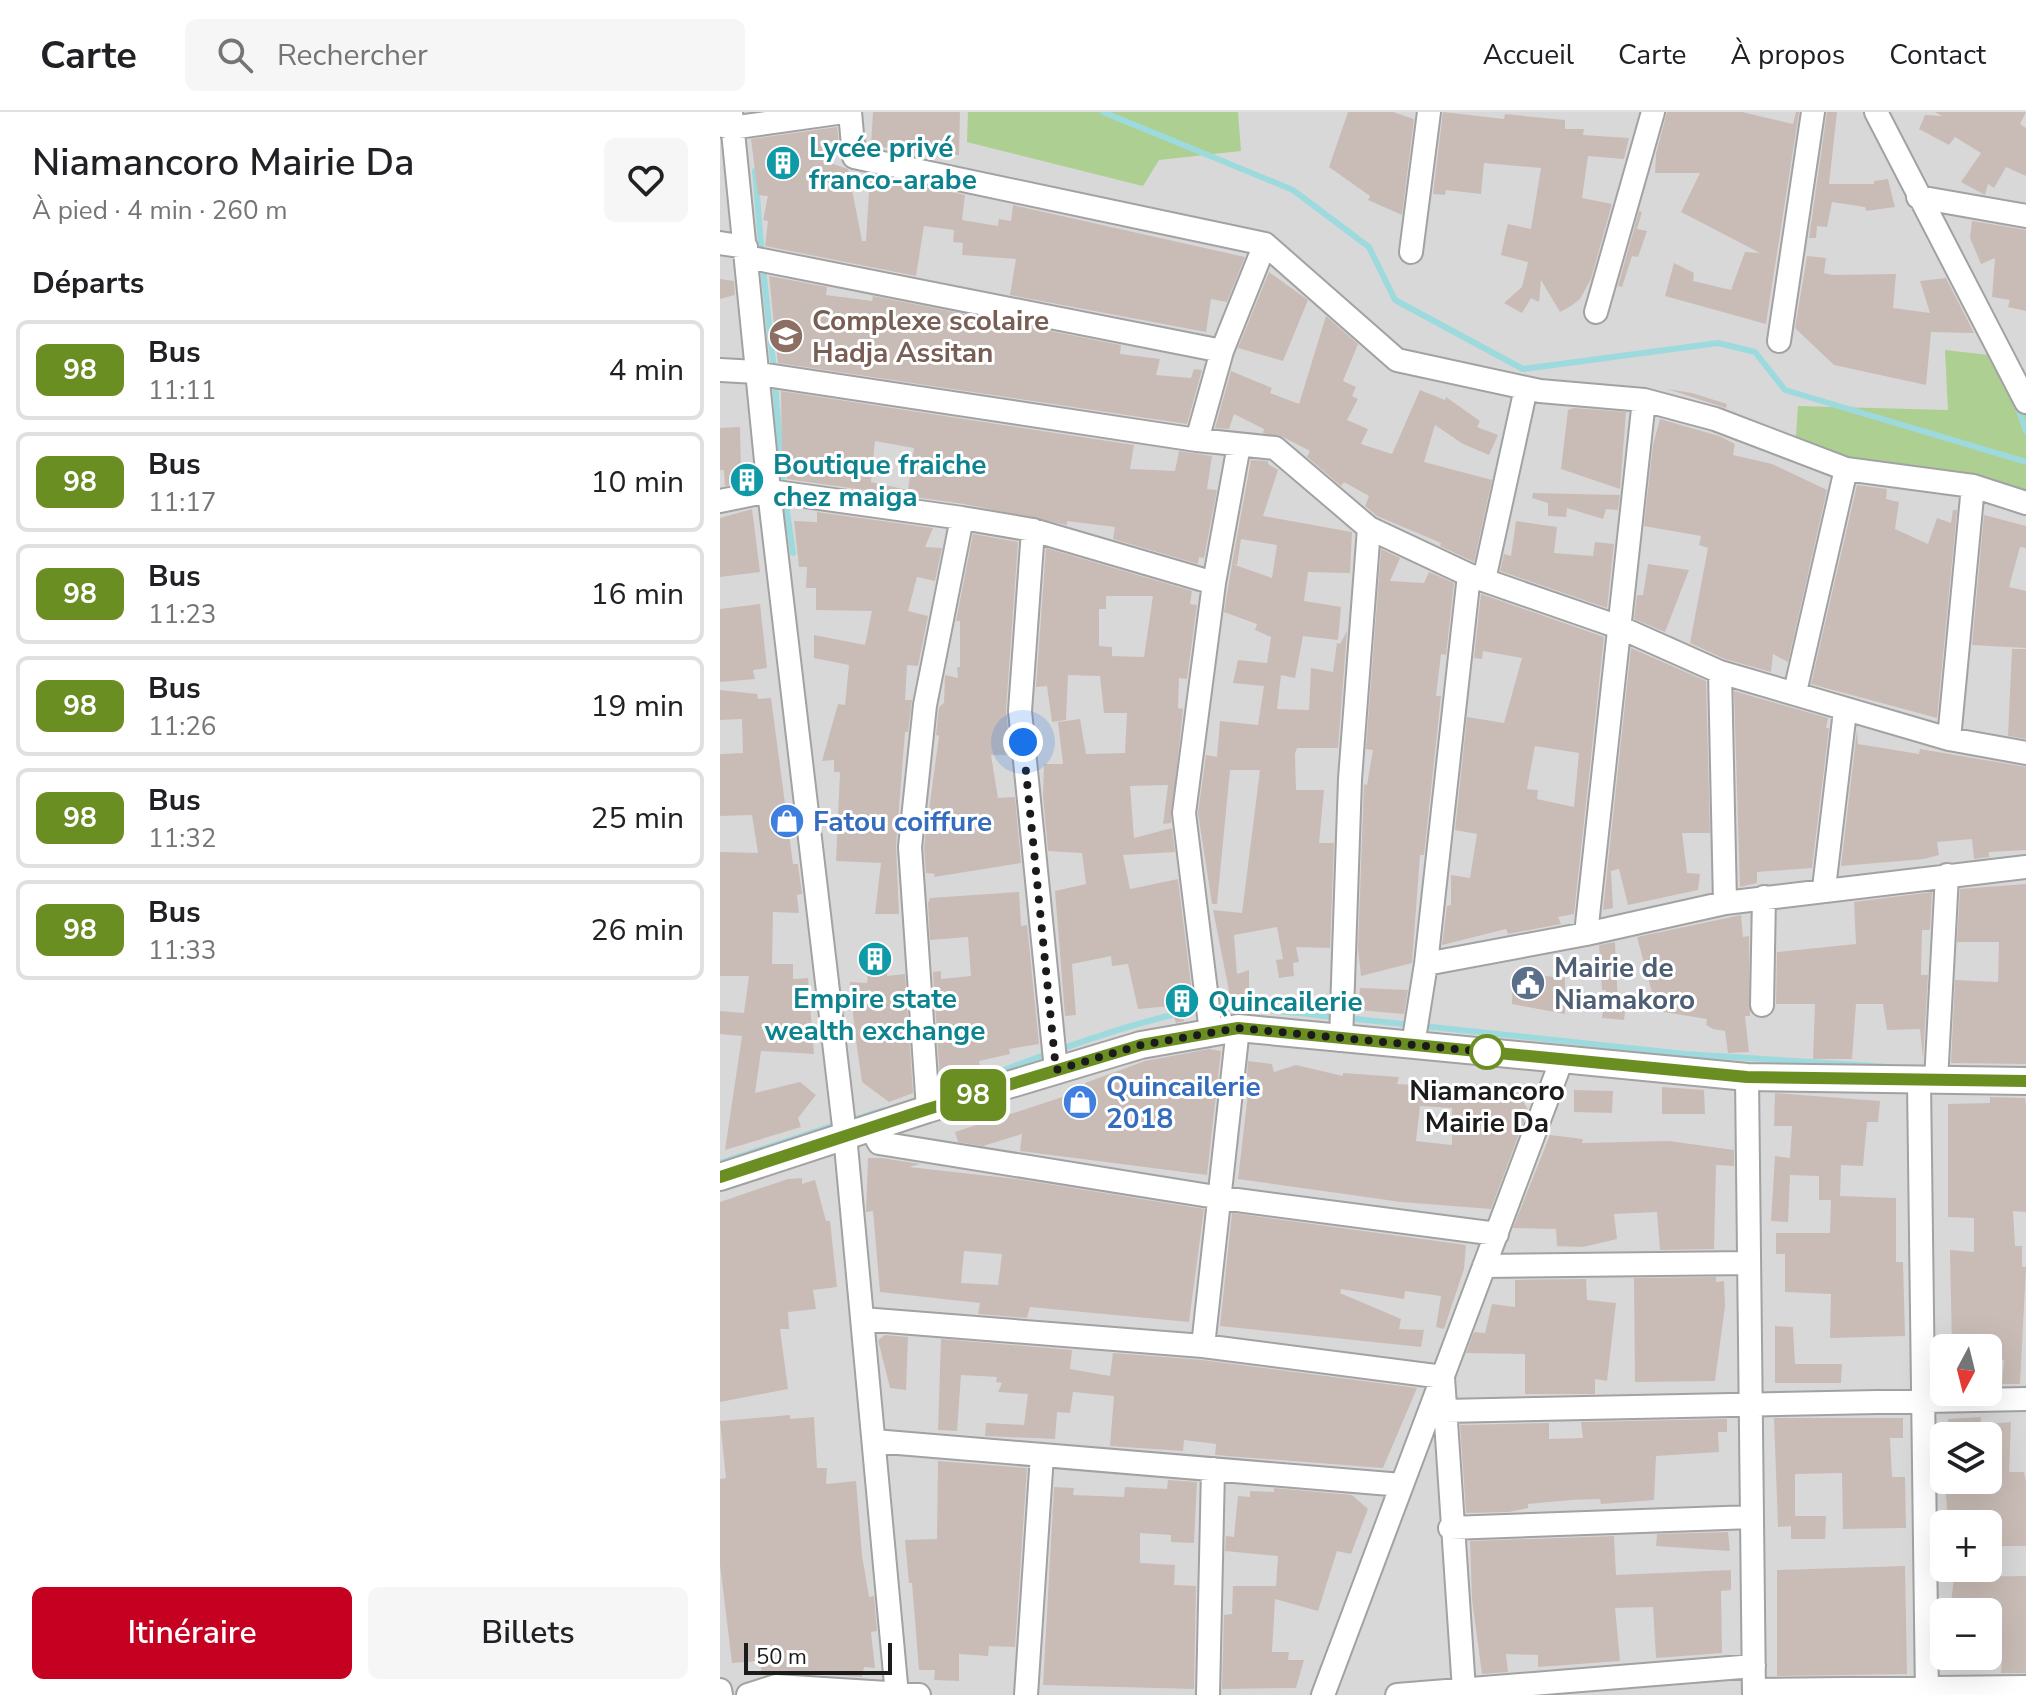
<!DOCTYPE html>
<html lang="fr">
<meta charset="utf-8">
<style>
body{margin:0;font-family:"Nunito Sans",sans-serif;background:#f6f6f6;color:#202124;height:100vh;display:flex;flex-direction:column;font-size:30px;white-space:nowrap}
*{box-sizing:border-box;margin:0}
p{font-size:26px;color:#757577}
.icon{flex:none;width:44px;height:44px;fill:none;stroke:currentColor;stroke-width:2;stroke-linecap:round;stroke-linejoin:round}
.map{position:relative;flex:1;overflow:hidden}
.side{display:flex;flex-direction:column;background:#fff;width:720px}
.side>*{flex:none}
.badge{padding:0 16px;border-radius:12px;font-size:28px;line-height:52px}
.needle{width:52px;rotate:187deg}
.fabs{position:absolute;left:1210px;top:1222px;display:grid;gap:16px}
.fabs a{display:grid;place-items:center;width:72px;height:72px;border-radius:12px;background:#fff;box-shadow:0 8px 32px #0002;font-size:40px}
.scale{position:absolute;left:24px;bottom:20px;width:148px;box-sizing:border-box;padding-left:8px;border:4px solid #1b1b1b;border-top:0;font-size:22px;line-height:28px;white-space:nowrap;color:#1b1b1b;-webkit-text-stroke:6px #fff;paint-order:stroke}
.you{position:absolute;width:40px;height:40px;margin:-20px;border:6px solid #fff;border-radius:50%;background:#1a73e8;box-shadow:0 0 0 12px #1a73e833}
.map>.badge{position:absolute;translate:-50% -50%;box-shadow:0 0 0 4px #fff}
h2{padding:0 32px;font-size:30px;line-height:72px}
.round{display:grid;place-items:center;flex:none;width:84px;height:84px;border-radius:12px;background:#f6f6f6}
.summary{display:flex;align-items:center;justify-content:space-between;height:136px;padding:0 32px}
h1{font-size:38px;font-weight:600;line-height:60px}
.action{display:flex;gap:16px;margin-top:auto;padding:16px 32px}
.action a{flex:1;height:92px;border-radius:12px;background:#c60021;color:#fff;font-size:32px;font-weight:600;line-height:92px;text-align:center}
.action a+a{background:#f6f6f6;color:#202124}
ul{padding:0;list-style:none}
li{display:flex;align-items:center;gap:24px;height:100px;margin:0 16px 12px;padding:0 16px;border:4px solid #e0e0e0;border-radius:12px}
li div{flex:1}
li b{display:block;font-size:30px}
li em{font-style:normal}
li .badge{min-width:88px;font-weight:700;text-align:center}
header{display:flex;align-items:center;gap:48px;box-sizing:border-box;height:112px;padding:0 40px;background:#fff;border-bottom:2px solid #e0e0e0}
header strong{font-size:38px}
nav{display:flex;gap:44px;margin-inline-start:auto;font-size:28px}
.search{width:560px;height:72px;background:#f6f6f6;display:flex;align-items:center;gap:20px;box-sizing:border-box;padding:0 28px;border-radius:12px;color:#757577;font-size:30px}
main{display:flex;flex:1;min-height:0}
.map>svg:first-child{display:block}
.residential{fill:#d9d8d8;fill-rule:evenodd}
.forest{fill:#aecf92}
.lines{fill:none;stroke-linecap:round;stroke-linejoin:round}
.stream{stroke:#9ddade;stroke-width:6}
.building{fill:#c9bcb6;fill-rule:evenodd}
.minor-casing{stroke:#a2a2a2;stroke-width:26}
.tertiary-casing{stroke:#a2a2a2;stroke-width:30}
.minor{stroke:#fff;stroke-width:22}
.tertiary{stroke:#fff;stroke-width:26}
.line-casing{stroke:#fff;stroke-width:18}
.line{stroke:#6b8e23;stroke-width:12}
.walk{stroke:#1b1b1b;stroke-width:8;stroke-dasharray:0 14.4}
.stop-dot{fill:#fff;stroke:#6b8e23;stroke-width:4}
.labels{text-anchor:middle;stroke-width:6;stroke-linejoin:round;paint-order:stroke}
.culture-label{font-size:28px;font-weight:bold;fill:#0d838f;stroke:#fff;text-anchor:start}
.education-label{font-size:28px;font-weight:bold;fill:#785e54;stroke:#fff;text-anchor:start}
.shop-label{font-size:28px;font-weight:bold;fill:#366cbe;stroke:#fff;text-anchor:start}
.service-label{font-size:28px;font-weight:bold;fill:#4e5e75;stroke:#fff;text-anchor:start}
.stop-label{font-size:28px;font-weight:bold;fill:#1b1b1b;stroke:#fff}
</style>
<header>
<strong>Carte</strong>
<div class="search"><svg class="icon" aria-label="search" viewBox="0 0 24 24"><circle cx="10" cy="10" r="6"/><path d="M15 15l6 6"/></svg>Rechercher</div>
<nav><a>Accueil</a><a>Carte</a><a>À propos</a><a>Contact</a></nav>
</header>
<main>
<section class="side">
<div class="summary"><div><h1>Niamancoro Mairie Da</h1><p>À pied · 4 min · 260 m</p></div><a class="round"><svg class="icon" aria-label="heart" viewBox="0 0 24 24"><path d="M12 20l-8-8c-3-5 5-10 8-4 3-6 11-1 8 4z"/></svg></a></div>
<h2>Départs</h2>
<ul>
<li><span class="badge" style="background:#6b8e23;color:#fff">98</span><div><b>Bus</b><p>11:11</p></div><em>4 min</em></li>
<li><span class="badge" style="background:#6b8e23;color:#fff">98</span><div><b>Bus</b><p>11:17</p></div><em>10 min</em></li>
<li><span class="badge" style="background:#6b8e23;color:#fff">98</span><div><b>Bus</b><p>11:23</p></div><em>16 min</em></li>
<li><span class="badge" style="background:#6b8e23;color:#fff">98</span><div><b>Bus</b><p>11:26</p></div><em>19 min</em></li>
<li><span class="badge" style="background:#6b8e23;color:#fff">98</span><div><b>Bus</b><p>11:32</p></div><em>25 min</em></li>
<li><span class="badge" style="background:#6b8e23;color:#fff">98</span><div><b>Bus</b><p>11:33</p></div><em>26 min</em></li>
</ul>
<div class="action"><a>Itinéraire</a><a>Billets</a></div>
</section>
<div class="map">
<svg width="1306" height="1583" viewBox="0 0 1306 1583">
<rect width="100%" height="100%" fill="#eee7e0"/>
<path class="residential" d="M0,0H1306V1583H0ZM1224,1236H1268V1280H1224ZM1224,1324H1268V1368H1224ZM1224,1412H1268V1456H1224ZM1224,1500H1268V1544H1224Z"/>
<path class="forest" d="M248,0H518L521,39L439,48L423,74L247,30Z
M1225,238L1278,244L1306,280V383L1075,338L1078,294L1228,298Z"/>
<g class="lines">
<path class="stream" d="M383,0L573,78L649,135L675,188L803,257L998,231L1035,240L1065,278L1306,350
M35,59L42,144
M43,155L54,259
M55,271L63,375
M1296,290L1306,319
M65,386L73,441
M627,906L965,942L1170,955
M228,978C303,952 379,920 456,902C507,891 565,900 616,905
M129,1009L164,998
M0,1051L118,1012"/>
</g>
<path class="building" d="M153,0H240L239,43L151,34Z
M628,0H673L694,7L682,103L648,88L650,84L609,55Z
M723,0L784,7L785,2L845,8V17H864L863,23L909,26L904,47L868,44L862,86L892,92L871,167L860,187L851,194L840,200L821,168L819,190L811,186L802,201L784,191L802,175L808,150L781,143L786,119L788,112L811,117L821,56L764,51L761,82L726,78L725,83L713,82Z
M947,0H1022L1073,12L1076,0H1079L1046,212L945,184L954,151L974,161L973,169L1011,178L1025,140L1040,141L961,100L980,61H935L936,42Z
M1107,0H1117L1109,72H1154V69L1168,67L1175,95L1146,99L1145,95L1112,90L1107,115L1097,114L1096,126H1089Z
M1215,0H1306L1300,12L1306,16V64L1286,55L1274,76L1268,72L1265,83L1241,70L1261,41L1235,25L1229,33L1199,17L1205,3L1222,4Z
M117,15L119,30L104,29L101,48L128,57L142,129H146L150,63L245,83L242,108L278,114L279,107L291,109L293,93L525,145L507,190L491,187L486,220L290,183L296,147L242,143L243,131L233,130L234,118L204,114L196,164L45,134L48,109L43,108L48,84L38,83L31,27Z
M919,99L922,100L917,117L927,119L918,145L912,144L902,175L898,174Z
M1252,109L1306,118V199L1288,195L1290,188L1272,185L1275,146L1261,152L1250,126Z
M1087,144L1106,146L1104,161L1112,163L1176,162L1173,196L1210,201L1200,169L1226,166L1254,221L1211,220L1206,273L1114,253L1075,216Z
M549,160L588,188L563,249L518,236Z
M49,164L107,175L106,183L152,189L153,184L255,204V210L285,214V210L401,233L400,242L440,247L436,263L471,266L474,257L482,258L467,312L58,251Z
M0,167L14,169L15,183L0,187Z
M606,204L638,232L623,269L636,275L632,284L638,287L627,308L648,317L641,332L672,342L700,278L725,288L726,285L760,309L757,315L778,323L769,343L743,332L715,313L704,350L772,368L754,450L720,434L721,431L657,404L645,394L649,384L624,370L621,374L587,345L590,339L563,325L543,321L544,317L514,302L509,317L495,316L511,259L552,276L550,281L579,292Z
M947,277L972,281L1007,292L1006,296Z
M61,279L414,333L410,357L455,359L459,339L492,344L487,377L497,378L484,446L479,445L478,452L393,427L395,415L347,409V413L244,392L66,367L71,347L62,346ZM155,329L194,336L188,378L151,370Z
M854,296L906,300L900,377L841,357L848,298Z
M940,307L999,324L1015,332L1013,343L1052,352L1107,378L1068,550L1053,542L1051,560L1005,547L970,531L988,436L979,433L981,424L924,414L933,333Z
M20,315L21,361H31V368L5,374L4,358H0V316Z
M531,348L548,349V352L558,358L543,404L632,420L630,461L588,460L584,489L621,495L618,528L583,524L575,566L561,563L557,597L589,598L591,556L613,560L617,531L620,532L627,519L618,636H577L575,642L576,678H604L599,731H614L610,836L576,835L579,850L573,851L574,864L559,866L556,848L563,847L557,815L514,823L517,862L529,858V881L510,884L493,798L522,801L540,658H510L497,792H492L478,701L486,643L497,645L500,609L538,613L544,574L513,571L518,548L547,551L551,525L535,518L537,512L504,500L512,452L552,466L557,433L521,427L517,453L512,452Z
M1137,373L1167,377L1166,387L1179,390L1175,417L1208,432L1217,406L1231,411L1233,398H1237L1217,606L1091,572Z
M813,381L900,383L898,398L886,397L883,407L847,396L846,405L828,404V391L812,386Z
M32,397L40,460L0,465V406Z
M97,400L213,416L205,435L222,436L215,469L197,465L188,499L208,504L198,554L187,553L185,588H192L188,620H185L176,734L179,802H155L161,751L116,749L120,660H114V648L102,649L118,592L125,593L129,553L94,546V523L145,533L152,499L96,498V476H86L87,455H79L74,409L97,410Z
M1264,403L1306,414V436L1300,435L1289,475L1306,479V536L1252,533Z
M796,409L837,415L834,441L873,444L875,430L894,432L887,496L780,459L784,442L791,444Z
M253,422L298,430L286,598L289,629L287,643H271L278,686L295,685L301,751L214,765L215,762L206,761L204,735L219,624L216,623L219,595L224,591L225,563L238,566L237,555H240V509H236Z
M326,436L472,479L470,492L477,493L467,567L459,566L458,596L463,597L451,711L443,712L448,673L410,674L414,726L452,716L455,740L403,743L410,777L458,767L473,889L463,891L464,909L456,911L450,894L418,897L408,852L392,854L391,844L352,852L356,903L345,904L335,779L366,772L362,741L328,739L323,684L324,652H343L338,610L360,607L366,642L405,641L407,601H384L380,564L348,563L346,608L332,610L327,574L316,575ZM386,484H433L424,545L392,544V535L379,534V497H386Z
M661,437L680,446L670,469L704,471L709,460L734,471L726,543L721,542L716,584H721L704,743H700L692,851L641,864L638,837L644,672L647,673L653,638L646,637Z
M928,452L969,458L945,520L914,507L917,483H923Z
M761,482L884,525L854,802L838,805L841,812L788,822L786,817L722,833L727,794L731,793V763L750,766L757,722L735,718L747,605L784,611L802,546L763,539L762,547L754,546ZM815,634L859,641L854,695L817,687L818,678L807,677Z
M40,492L47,556L33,558L35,567L0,570V497Z
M911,536L986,569L990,721H962L967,761L980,762L978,778L908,793L899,757L891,759L893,796L883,798Z
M1292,537H1306V627L1288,624Z
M0,578L37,582L38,587L51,586L73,752H78L82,782L77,783L79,801L53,800L52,852H73V867L88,866L94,942L41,939L35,981L80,970L96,983L78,1006L81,1015L5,1038L22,924L0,922V899L24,901L29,864H0V740L38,741L32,703L0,704V642L23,641L22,607L0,608Z
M1014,579L1108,606L1106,616H1109L1092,756L1037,760V771L1020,775Z
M1137,618L1138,632L1199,642L1200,637L1306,655V738L1269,740V745L1254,747L1252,727L1217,730L1219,743L1204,747L1121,754Z
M1306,772V952L1231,951L1235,868L1278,870L1279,830H1237L1240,777Z
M299,780L301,814L307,813L319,932L289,937L290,942L259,949L260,953L241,958L243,965L220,969L213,860L221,859V867L251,864L248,825L210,828L208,791L210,786Z
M1212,780L1210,818H1202L1201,863H1208L1203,947L1200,917L1167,918L1163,892H1136L1132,947H1093L1095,892H1056L1057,840L1136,832L1134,790Z
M1021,803L1023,825L1029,824L1030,904H1025L1029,940L1008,941L1005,919L993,917L986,913L987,907L937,899L917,825Z
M895,830L898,892L906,893L904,908L882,906L886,878H882L879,833Z
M150,842H165L167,864L185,862L193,981L169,990L142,970L135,921L130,870L147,871Z
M793,861L845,866V902L792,892Z
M640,876L688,878L684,902L638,898Z
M489,937L501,939L487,1063L300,1039L302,1022L263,1034L238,1030L235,1020L367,977L365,971L425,949Z
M528,949L552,952L554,960L576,953L623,964V961L679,965L677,972L798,980L808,998L771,1097L681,1090L518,1067L530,965H527ZM700,994L732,996V1033L696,1029Z
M942,975L984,978L985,1002H942Z
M854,978L893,979L892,1001L854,1000Z
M1055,981L1160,989L1158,1010H1147L1143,1054L1121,1053L1120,1084L1176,1086V1150H1183L1185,1224L1110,1226L1111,1182L1065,1180V1142H1056V1121H1110L1111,1088H1099V1064L1070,1063L1068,1110L1051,1109L1055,1044L1070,1046L1072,1014H1054Z
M1270,985L1305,986L1306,992V1100L1293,1099L1295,1134H1302V1155H1306L1300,1272H1282L1284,1248L1268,1247V1236H1232L1230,1138L1254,1140V1106L1228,1105V992L1270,991Z
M830,1023L863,1027L862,1031L949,1029L1014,1038V1054L996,1053L994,1137L940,1138L937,1100L894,1102L897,1127L863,1135L837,1134L836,1117L793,1116Z
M148,1046H162L200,1052L189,1055L296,1067L484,1097L469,1210L310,1195L307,1206L258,1202L260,1191L160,1180L153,1099L146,1100ZM244,1139L282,1142L278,1173L241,1171Z
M82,1066V1072L95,1068L106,1109H110L117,1175L93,1178L96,1197L68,1200L69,1217H60L68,1277L0,1290V1090L68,1067Z
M512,1101L746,1133L744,1157L724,1217L716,1215L721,1184L685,1179L684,1187L621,1177L620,1181L681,1207L679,1217L704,1218L701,1235L500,1214Z
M996,1165V1170L1004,1169L1005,1194L995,1269L915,1270L914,1166Z
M866,1167L867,1188L896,1191L887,1269L875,1267V1282H805V1242L746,1241L754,1220L765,1221L772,1192L795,1195V1168Z
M1055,1214L1073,1215L1075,1252H1122L1121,1271H1055Z
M165,1223L188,1225L186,1278L170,1276L158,1228Z
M221,1227L352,1238L350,1257L390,1264L393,1241L482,1248L697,1276L663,1356L495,1343L496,1332L464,1328L463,1339L390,1334L394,1284L353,1280L350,1301L337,1300L335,1327L265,1324L266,1311L304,1313L308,1282L278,1280L282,1271L276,1270L277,1265L241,1263L237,1319L218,1318Z
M70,1303V1307L94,1305L97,1356H107L106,1372L136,1369L142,1443L149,1485L154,1484L157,1519L151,1520L155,1556L144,1555L142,1565L57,1560L42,1563L40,1549L12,1551L0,1453V1367L6,1366L0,1309Z
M1261,1305L1260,1324H1228V1307Z
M1054,1306H1183V1326H1170L1172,1365H1185L1186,1416L1123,1417L1122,1361L1075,1362V1404H1106L1105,1427H1071V1414L1058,1415Z
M1007,1307V1320H998L999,1340L936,1344L934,1388L881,1392L880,1387L851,1388L808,1392V1396L789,1400L746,1401L740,1313L829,1311V1327L863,1326L861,1310Z
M1291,1310L1289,1360H1304L1306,1370V1434H1281V1425H1268V1411H1228L1225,1368H1268V1312Z
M218,1349L307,1356L295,1535L269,1534L268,1544L239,1542V1569L214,1568L215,1558H199L192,1471H189L185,1428L217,1427Z
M448,1368L477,1370L474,1431L451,1430V1423L420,1421V1451L455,1453L454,1473L476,1474L474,1577L323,1573L334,1375L354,1376L353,1383L404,1385L405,1375L447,1377Z
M554,1376L632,1383L648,1397L631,1442L617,1439L598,1499L555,1487L552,1540H569L568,1548H584L576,1576L502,1577L504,1503L512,1502L513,1474H556L558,1444L505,1439L506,1424L514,1425L518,1384L530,1385V1379L554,1380Z
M1008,1420L1010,1439L936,1434L937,1422Z
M894,1424L896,1463L1011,1458V1478L1001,1479L1002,1541L936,1546L933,1495L895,1496L900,1549L818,1555V1543L786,1542L788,1560L762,1562L752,1488L750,1429Z
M1185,1454L1187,1562L1057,1564V1458Z
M1306,1464V1561H1281L1282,1545L1268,1547V1500H1230L1234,1465Z"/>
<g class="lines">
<g class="minor-casing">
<path id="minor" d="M11,0L49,379L125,1023L177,1583
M130,0L134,45L545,132L677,248L820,279L924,288
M1156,0L1306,290
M0,13L11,16L124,0
M1198,85L1306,104
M0,131L26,135
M691,140L709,0
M27,145L502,239
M876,200L933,0
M1059,229L1093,0
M0,258L37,260
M40,262L477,328L555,336L649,416L749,463L899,515L1000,560L1229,627L1306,641
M477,328L502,239L545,132
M0,389L49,379L242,406L313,418L494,471
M313,418L300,599L336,958
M749,463L706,852L866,822L1005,791L1306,755
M764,468L806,276
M1000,560L1005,791
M1075,580L1126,357
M1229,627L1253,374
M1104,776L1125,599
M866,822L924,288L995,307L1126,357L1253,374L1306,391
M1042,893L1044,785
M491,920L464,701L494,471L519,333
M621,928L630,667L649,416
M693,933L706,852
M1027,965L1034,1583
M1216,969L1227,763
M1199,970L1207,1583
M208,997L190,735L205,593L242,406
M151,1016L159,1031L502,1086L777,1122
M764,1154L1029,1151
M142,1207L483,1234L723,1265L744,1578
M483,1234L518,916
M724,1299L1306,1287
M154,1329L682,1373
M730,1416L1032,1405
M0,1578L1,1583
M1034,1578L1306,1575
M28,1583L56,1574L199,1583
M306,1583L322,1343
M488,1583L493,1357
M603,1583L842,947
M677,1583L1034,1554"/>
</g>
<g class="tertiary-casing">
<path id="tertiary" d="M0,1065L208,997L421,933L518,916L1027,965L1306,969"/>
</g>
<use href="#minor" class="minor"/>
<use href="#tertiary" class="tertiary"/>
</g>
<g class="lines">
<g class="line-casing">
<path id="line" d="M0,1065L208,997L421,933L518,916L1027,965L1306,969"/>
</g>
<use href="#line" class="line"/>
<path class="walk" d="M303,630L336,958L421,933L518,916L767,940"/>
</g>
<defs>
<g id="building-disc" transform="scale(1.8)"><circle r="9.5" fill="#0f9aa8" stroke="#fff"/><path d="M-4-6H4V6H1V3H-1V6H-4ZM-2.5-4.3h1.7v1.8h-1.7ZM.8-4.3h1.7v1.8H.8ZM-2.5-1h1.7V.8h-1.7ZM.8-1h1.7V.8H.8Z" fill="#fff"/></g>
<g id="school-disc" transform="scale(1.8)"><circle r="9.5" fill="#8d6e63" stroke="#fff"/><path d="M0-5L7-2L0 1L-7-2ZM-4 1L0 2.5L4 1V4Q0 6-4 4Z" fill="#fff"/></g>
<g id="shop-disc" transform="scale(1.8)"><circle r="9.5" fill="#3f7fe0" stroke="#fff"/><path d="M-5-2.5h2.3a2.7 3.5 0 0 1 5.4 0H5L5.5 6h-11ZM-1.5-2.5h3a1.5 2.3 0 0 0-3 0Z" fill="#fff"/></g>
<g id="civic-disc" transform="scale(1.8)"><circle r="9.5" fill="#5c6f8a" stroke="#fff"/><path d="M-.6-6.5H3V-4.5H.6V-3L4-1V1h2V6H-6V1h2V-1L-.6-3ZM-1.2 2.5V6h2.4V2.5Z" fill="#fff"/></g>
</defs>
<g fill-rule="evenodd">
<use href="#building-disc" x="63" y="51"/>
<use href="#school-disc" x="66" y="224"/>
<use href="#building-disc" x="27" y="368"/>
<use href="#shop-disc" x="67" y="709"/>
<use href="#building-disc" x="155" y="847"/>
<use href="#civic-disc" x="808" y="871"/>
<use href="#building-disc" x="462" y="889"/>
<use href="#shop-disc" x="360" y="990"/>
</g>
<circle class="stop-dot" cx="767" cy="940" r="16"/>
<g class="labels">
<g class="culture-label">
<text x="89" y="45">Lycée privé<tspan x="89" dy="32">franco-arabe</tspan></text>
<text x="53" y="362">Boutique fraiche<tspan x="53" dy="32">chez maiga</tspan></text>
<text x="155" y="896" text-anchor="middle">Empire state<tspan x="155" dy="32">wealth exchange</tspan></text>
<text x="488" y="899">Quincailerie</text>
</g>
<g class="education-label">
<text x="92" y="218">Complexe scolaire<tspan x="92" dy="32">Hadja Assitan</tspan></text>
</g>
<g class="shop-label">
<text x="93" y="719">Fatou coiffure</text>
<text x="386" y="984">Quincailerie<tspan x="386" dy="32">2018</tspan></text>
</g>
<g class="service-label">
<text x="834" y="865">Mairie de<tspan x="834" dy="32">Niamakoro</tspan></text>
</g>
<g class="stop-label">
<text x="767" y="988">Niamancoro<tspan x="767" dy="32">Mairie Da</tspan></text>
</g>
</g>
</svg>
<div class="fabs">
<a><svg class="needle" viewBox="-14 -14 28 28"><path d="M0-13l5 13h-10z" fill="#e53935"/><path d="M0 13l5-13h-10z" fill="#757577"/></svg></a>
<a><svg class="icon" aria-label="layers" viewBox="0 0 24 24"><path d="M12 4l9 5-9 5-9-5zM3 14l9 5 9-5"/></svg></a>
<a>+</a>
<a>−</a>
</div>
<div class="scale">50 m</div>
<div class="you" style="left:303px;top:630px"></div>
<b class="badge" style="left:253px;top:983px;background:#6b8e23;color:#fff">98</b>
</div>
</main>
